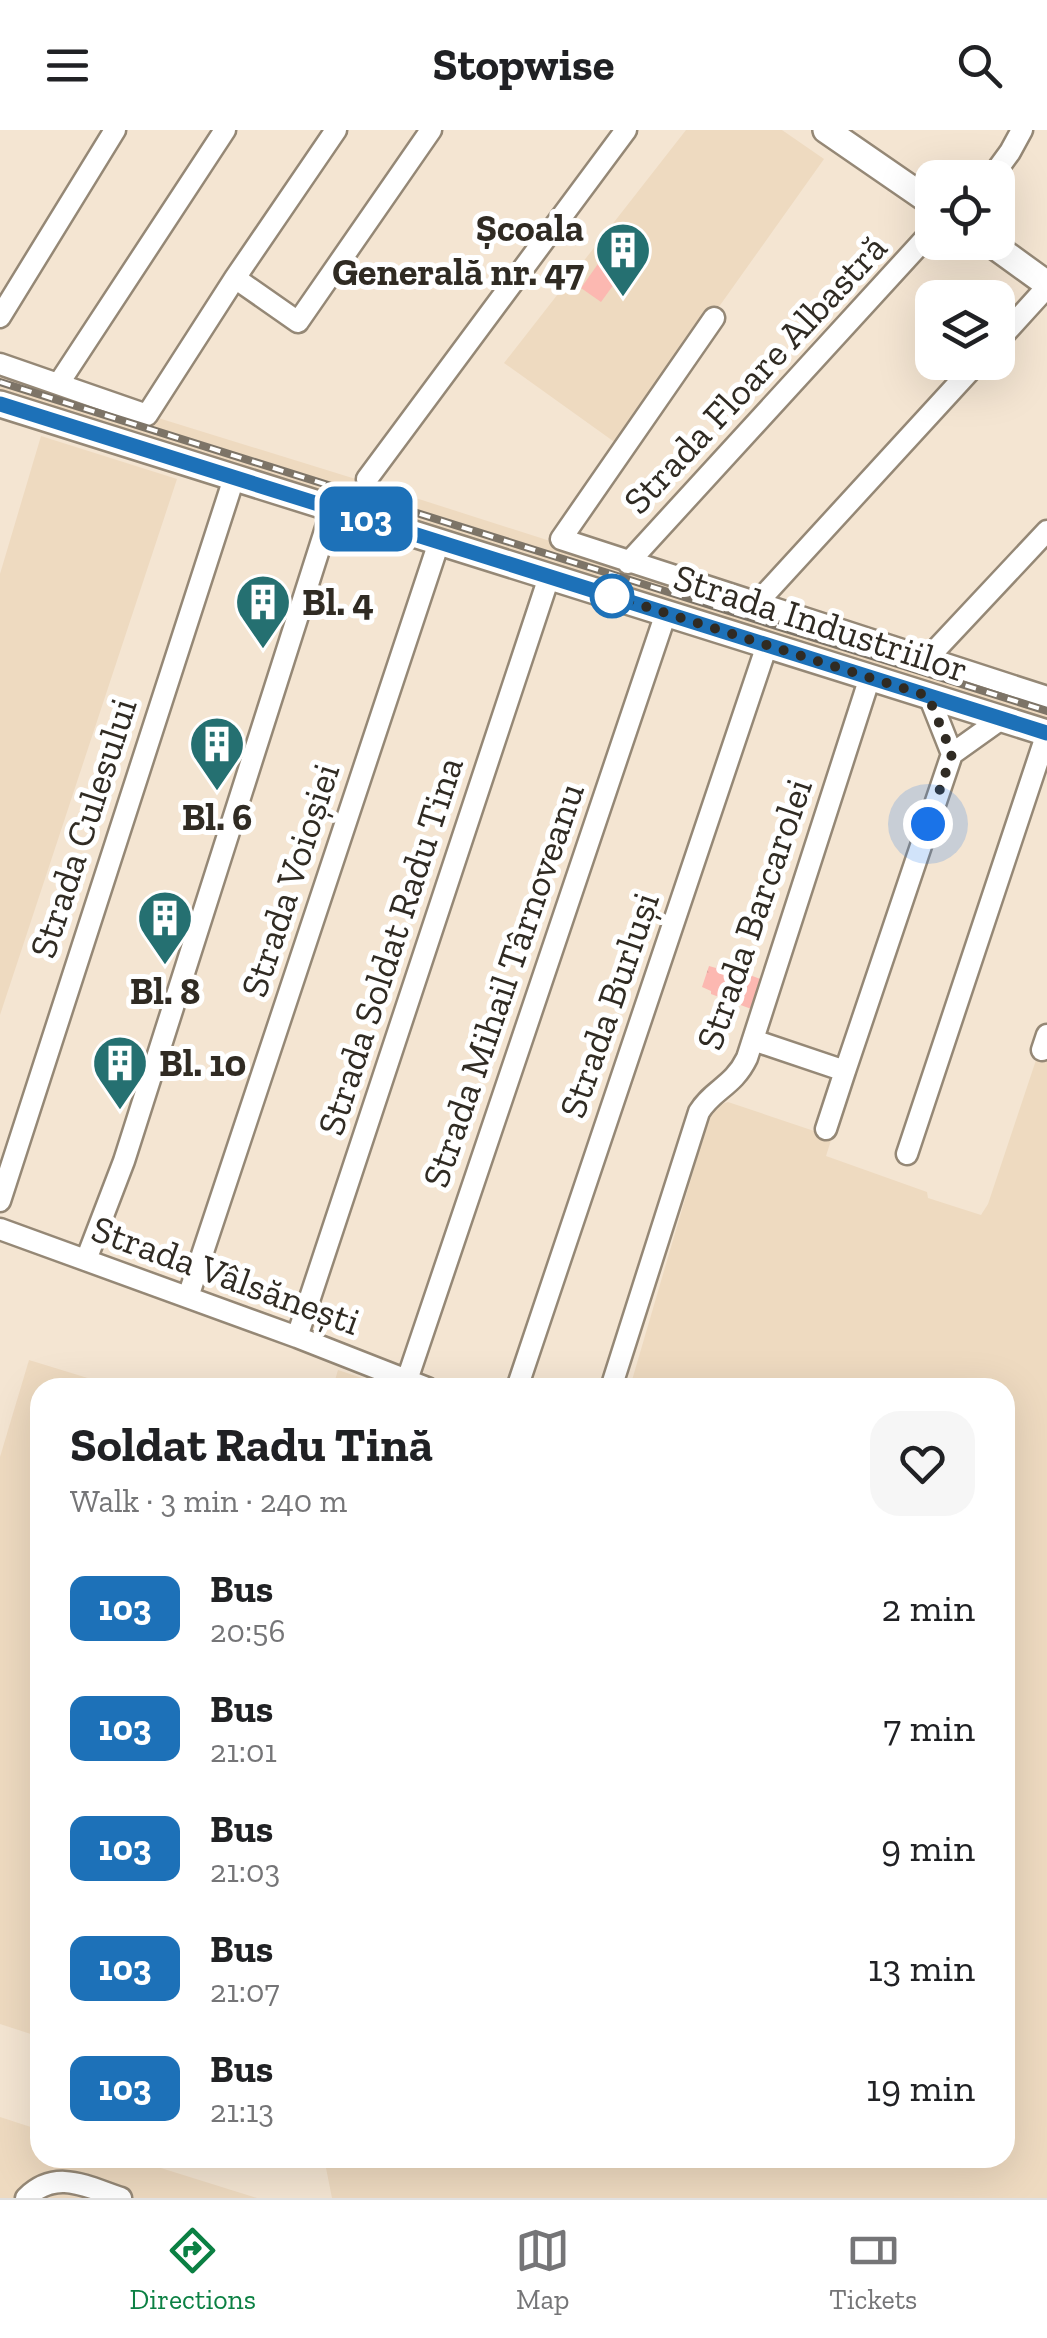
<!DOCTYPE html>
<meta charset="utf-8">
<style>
body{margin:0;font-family:"Zilla Slab",serif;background:#f6f6f6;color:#202124;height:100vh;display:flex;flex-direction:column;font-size:38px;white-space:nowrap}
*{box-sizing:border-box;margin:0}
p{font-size:32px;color:#757577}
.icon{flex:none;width:55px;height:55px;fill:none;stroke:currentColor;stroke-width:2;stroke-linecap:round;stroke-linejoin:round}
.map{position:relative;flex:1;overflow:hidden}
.panel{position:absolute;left:30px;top:1248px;width:985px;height:790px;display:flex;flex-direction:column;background:#fff;border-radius:30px;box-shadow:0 10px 40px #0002}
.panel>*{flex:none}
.badge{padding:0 20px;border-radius:15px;font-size:35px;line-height:65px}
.buttons{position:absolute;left:915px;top:30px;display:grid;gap:20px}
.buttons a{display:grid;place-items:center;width:100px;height:100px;border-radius:20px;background:#fff;box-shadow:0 10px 40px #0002;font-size:50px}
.you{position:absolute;width:50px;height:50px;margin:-25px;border:8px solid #fff;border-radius:50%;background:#1a73e8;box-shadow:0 0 0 15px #1a73e833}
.map>.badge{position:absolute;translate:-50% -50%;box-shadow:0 0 0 5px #fff}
.round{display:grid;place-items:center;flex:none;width:105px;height:105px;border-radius:30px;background:#f6f6f6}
.headline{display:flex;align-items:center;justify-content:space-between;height:170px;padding:0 40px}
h1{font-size:48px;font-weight:800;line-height:75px}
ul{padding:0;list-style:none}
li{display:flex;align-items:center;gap:30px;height:120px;padding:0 40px}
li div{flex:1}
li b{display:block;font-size:38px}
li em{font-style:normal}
li .badge{min-width:110px;font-weight:700;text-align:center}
header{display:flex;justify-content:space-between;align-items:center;height:130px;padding:0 40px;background:#fff;font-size:45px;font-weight:800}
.tabs{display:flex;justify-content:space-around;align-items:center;height:140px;border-top:2px solid #e0e0e0;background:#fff;font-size:28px;color:#757577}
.tabs a{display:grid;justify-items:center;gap:5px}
.tabs .current{color:#0b8043}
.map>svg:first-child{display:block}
.built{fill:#eedac0}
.grass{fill:#fcb8b1}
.forest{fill:url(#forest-firs)}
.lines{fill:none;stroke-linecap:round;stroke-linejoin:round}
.minor-casing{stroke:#958876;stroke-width:25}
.major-casing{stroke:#958876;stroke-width:30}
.minor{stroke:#fff;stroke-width:20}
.major{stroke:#fff;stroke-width:25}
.rail-casing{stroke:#7d7467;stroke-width:8}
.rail{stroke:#fff;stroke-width:4;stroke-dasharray:11;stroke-linecap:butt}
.line-casing{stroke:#fff;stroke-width:22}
.line{stroke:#1d71b8;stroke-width:15}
.walk{stroke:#302b23;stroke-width:10;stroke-dasharray:0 18}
.stop-dot{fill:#fff;stroke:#1d71b8;stroke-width:5}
.labels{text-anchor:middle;stroke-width:10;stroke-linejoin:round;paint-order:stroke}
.poi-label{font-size:38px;font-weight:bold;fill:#302b23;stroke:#fff;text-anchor:start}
.street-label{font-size:38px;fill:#302b23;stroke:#fff}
</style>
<header><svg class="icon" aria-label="menu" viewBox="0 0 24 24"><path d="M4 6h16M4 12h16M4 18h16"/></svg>Stopwise<svg class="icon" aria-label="search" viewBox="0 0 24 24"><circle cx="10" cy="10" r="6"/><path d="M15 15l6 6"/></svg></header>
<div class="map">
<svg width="1047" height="2068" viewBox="0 0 1047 2068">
<defs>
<pattern id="forest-firs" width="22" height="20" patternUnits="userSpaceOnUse" patternTransform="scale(2.5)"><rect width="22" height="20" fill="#fcb8b1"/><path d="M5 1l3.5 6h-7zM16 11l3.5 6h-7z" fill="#d89e98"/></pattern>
</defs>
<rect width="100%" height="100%" fill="#f4e5d2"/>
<path class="built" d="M686,0H782L824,29L620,316L504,233Z
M0,239L375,355L1047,570V588L0,260Z
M41,306L177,349L0,885V444Z
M1037,927L1047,930V2068H332L324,2028H1005V1258L630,1257L712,977L728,972L832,1007L826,1026L927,1062L928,1068L981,1085L988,1074Z
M29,1230L117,1257L40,1258V1907L0,1894V1327Z
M338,1240L359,1247L386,1257H333Z
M0,1987L40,2000V2028H129L257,2068H0Z"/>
<path class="grass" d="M612,114L633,128L601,172L581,158Z"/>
<path class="forest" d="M718,833L763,850L754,880L711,864V861L702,857L709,836L716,838Z"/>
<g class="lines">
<g class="minor-casing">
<path id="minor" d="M991,48L1010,22L1022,0
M235,148L298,192L431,0
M0,187L115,0
M714,188L561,409L1047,567
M998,211L1047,157
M0,234L147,285L235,148L336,0
M59,253L225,0
M367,349L626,0
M628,433L932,101
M756,474L978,232
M927,529L1047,401
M929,566L952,624
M753,910L845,941L952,624L1001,589
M1042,920L1047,905
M826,999L845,941
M907,1024L1047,603
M0,1071L234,348
M0,1099L297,1207L427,1258
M86,1130L124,1031L332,379
M188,1167L439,412
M297,1207L549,447
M407,1250L666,483
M517,1258L767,515
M611,1258L699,982C713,959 733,957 747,928L870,547
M26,2068C56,2038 87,2057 121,2068"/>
</g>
<g class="major-casing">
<path id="major" d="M826,0L932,73
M989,112L1047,154
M0,274L1047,603"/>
</g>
<use href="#minor" class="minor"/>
<use href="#major" class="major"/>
<g class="rail-casing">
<path id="rail" d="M0,252L1047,581"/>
</g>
<use href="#rail" class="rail"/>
</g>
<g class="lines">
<g class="line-casing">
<path id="line" d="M0,274L1047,603"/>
</g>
<use href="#line" class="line"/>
<path class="walk" d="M612,466L928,566L952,624L928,694"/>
</g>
<defs>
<g id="building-pin" transform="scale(2.875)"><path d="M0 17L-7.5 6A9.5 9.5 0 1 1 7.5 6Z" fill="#257071" stroke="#fff"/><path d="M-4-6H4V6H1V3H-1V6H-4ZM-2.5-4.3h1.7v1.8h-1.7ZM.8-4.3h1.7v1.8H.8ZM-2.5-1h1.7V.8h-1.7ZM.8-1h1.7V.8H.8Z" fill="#fff"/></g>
</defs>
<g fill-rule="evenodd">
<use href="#building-pin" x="623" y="120"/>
<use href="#building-pin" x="263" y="472"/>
<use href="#building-pin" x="217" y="614"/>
<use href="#building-pin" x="165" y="788"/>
<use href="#building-pin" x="120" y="933"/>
</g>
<circle class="stop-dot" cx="612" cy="466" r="20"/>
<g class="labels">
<g class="poi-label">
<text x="584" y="111" text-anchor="end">Școala<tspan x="584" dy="44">Generală nr. 47</tspan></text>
<text x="302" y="485">Bl. 4</text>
<text x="217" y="700" text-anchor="middle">Bl. 6</text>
<text x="165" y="874" text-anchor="middle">Bl. 8</text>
<text x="159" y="946">Bl. 10</text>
</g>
<g class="street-label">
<text transform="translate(755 244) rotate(-47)" y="13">Strada Floare Albastră</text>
<text transform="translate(821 493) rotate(18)" y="13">Strada Industriilor</text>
<text transform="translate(83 698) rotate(-72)" y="13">Strada Culesului</text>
<text transform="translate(290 750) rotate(-72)" y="13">Strada Voioșiei</text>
<text transform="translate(754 784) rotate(-71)" y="13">Strada Barcarolei</text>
<text transform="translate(390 816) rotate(-72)" y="13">Strada Soldat Radu Tina</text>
<text transform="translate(503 855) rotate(-71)" y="13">Strada Mihail Târnoveanu</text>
<text transform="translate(609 875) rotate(-71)" y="13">Strada Burluși</text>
<text transform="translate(226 1145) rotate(20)" y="13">Strada Vâlsănești</text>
</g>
</g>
</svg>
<div class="buttons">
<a><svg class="icon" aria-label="locate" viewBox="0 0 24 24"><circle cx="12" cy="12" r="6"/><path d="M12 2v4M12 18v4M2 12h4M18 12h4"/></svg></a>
<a><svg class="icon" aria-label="layers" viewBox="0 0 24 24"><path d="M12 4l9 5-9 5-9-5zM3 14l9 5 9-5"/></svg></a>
</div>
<div class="you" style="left:928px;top:694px"></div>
<b class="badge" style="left:366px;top:389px;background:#1d71b8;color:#fff">103</b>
<section class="panel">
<div class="headline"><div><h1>Soldat Radu Tină</h1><p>Walk · 3 min · 240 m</p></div><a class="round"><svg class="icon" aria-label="heart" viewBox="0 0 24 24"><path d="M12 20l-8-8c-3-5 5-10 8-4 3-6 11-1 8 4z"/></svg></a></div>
<ul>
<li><span class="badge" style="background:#1d71b8;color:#fff">103</span><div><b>Bus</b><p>20:56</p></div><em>2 min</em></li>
<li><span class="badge" style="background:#1d71b8;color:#fff">103</span><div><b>Bus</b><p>21:01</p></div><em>7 min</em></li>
<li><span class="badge" style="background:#1d71b8;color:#fff">103</span><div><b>Bus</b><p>21:03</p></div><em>9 min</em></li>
<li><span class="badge" style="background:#1d71b8;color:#fff">103</span><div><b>Bus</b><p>21:07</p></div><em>13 min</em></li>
<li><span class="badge" style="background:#1d71b8;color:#fff">103</span><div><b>Bus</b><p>21:13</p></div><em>19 min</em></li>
</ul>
</section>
</div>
<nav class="tabs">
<a class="current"><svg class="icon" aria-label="directions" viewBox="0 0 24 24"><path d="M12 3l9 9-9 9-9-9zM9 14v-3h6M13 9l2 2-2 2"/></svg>Directions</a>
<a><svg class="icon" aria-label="map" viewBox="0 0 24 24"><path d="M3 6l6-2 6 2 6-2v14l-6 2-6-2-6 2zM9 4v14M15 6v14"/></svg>Map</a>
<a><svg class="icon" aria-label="tickets" viewBox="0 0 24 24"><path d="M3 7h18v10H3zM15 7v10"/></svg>Tickets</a>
</nav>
